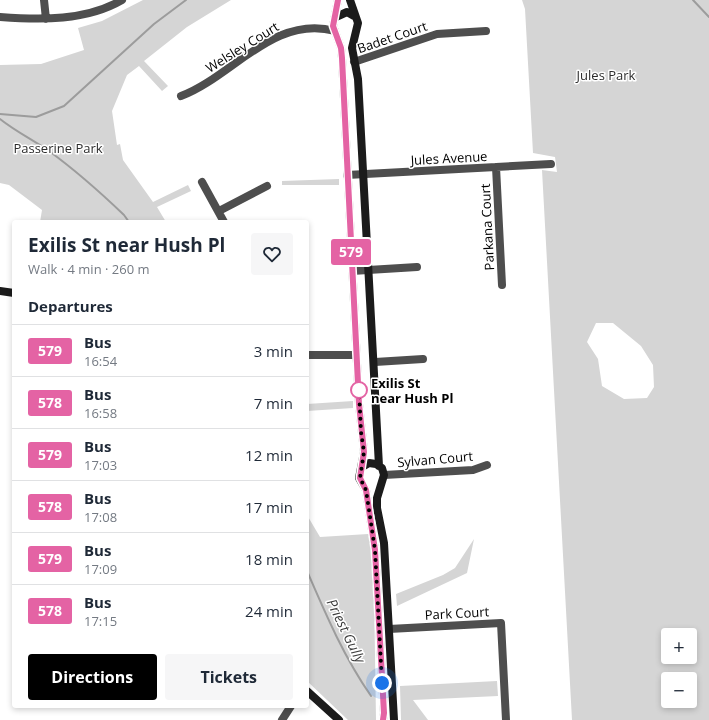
<!DOCTYPE html>
<meta charset="utf-8">
<style>
body{margin:0;font-family:"Open Sans",sans-serif;background:#f6f6f7;color:#1f2937;height:100vh;display:flex;flex-direction:column;font-size:15px;white-space:nowrap}
*{box-sizing:border-box;margin:0}
p{font-size:13px;color:#747a83}
.icon{flex:none;width:22px;height:22px;fill:none;stroke:currentColor;stroke-width:2;stroke-linecap:round;stroke-linejoin:round}
.map{position:relative;flex:1;overflow:hidden}
.side{position:absolute;left:12px;top:220px;width:297px;height:488px;display:flex;flex-direction:column;background:#fff;border-radius:4px;box-shadow:0 2px 6px #0003}
.side>*{flex:none}
.badge{padding:0 8px;border-radius:3px;font-size:14px;line-height:26px}
.controls{position:absolute;left:661px;top:628px;display:grid;gap:8px}
.controls a{display:grid;place-items:center;width:36px;height:36px;border-radius:4px;background:#fff;box-shadow:0 2px 6px #0003;font-size:20px}
.you{position:absolute;width:20px;height:20px;margin:-10px;border:3px solid #fff;border-radius:50%;background:#1a73e8;box-shadow:0 0 0 6px #1a73e833}
.map>.badge{position:absolute;translate:-50% -50%;box-shadow:0 0 0 2px #fff}
h2{padding:0 16px;font-size:15px;line-height:36px}
.round{display:grid;place-items:center;flex:none;width:42px;height:42px;border-radius:4px;background:#f6f6f7}
.head{display:flex;align-items:center;justify-content:space-between;height:68px;padding:0 16px}
h1{font-size:19px;font-weight:700;line-height:30px}
.cta{display:flex;gap:8px;margin-top:auto;padding:8px 16px}
.cta a{flex:1;height:46px;border-radius:4px;background:#000;color:#fff;font-size:16px;font-weight:700;line-height:46px;text-align:center}
.cta a+a{background:#f6f6f7;color:#1f2937}
ul{padding:0;list-style:none}
li{display:flex;align-items:center;gap:12px;height:52px;padding:0 16px;border-top:1px solid #e0e1e3}
li div{flex:1}
li b{display:block;font-size:15px}
li em{font-style:normal}
li .badge{min-width:44px;font-weight:700;text-align:center}
.map>svg:first-child{display:block}
.green{fill:#d5d5d5;fill-rule:evenodd}
.lines{fill:none;stroke-linecap:round;stroke-linejoin:round}
.stream{stroke:#9c9c9c;stroke-width:2}
.street{stroke:#4e4e4e;stroke-width:8}
.secondary{stroke:#1b1b1b;stroke-width:8}
.line-casing{stroke:#fff;stroke-width:9}
.line{stroke:#e463a4;stroke-width:6}
.walk{stroke:#000;stroke-width:4;stroke-dasharray:0 7.2}
.stop-dot{fill:#fff;stroke:#e463a4;stroke-width:2}
.labels{text-anchor:middle;stroke-width:3;stroke-linejoin:round;paint-order:stroke}
.street-label{font-size:13px;fill:#000;stroke:#fff}
.park-label{font-size:13px;fill:#2c2c2c;stroke:#fff}
.stop-label{font-size:13px;font-weight:bold;fill:#000;stroke:#fff;text-anchor:start}
.water-label{font-size:14px;font-style:italic;fill:#3d3d3d;stroke:#fff}
</style>
<div class="map">
<svg width="709" height="720" viewBox="0 0 709 720">
<rect width="100%" height="100%" fill="#fff"/>
<path class="green" d="M143,0H231L187,27L144,61L168,86L162,91L139,66L127,75L112,111L117,145L120,144L123,160L153,202L188,185L191,191L157,207L166,222H40L42,210L9,185L0,183V65L41,64L84,50L78,28L102,21Z
M522,0H709V720H572L542,170L557,172L555,157L533,153L525,9ZM596,323H613L641,346L653,365L654,387L647,398L624,399L602,386L598,359L587,342ZM668,635H690V657H668ZM668,679H690V701H668Z
M339,179V185H282V181Z
M353,401V408L307,411V404Z
M307,515L320,537L368,534L372,550L374,592L376,720H348L307,681Z
M474,539L467,573L397,606L396,594L443,575L455,568Z
M497,681L498,696L413,700L428,720H401L400,686Z"/>
<g class="lines">
<path class="stream" d="M693,0L709,17
M0,114L36,117L64,106L154,24L186,0
M0,119C15,131 33,140 49,151C75,170 100,192 124,215L129,222
M307,571C326,615 344,657 371,696"/>
<path class="street" d="M44,0L46,19
M0,17C41,20 86,21 122,0
M354,62L437,34L486,31
M181,96C232,77 274,14 335,31
M496,167L502,285
M347,175L551,164
M202,182L224,222
M219,211L267,186
M352,271L417,267
M307,355H357
M375,362L423,359
M384,475L473,470L487,465
M389,629L501,623L506,720
M282,720L291,706"/>
<path class="secondary" d="M338,0L333,26L341,48L342,58L359,404L364,452L359,478L366,490L375,550L384,713L383,720
M350,0L358,23L352,48L358,79L379,466
M336,17L347,12L354,16
M0,291L14,293
M362,467L369,463L376,464L382,468L384,475L377,498V508L384,543L394,720
M307,691L339,720"/>
</g>
<g class="lines">
<g class="line-casing">
<path id="line" d="M338,0L333,26L341,48L342,58L359,404L364,452L360,478L366,490L375,550L384,713L383,720"/>
</g>
<use href="#line" class="line"/>
<path class="walk" d="M359,390L361,432L364,452L360,478L366,490L375,550L382,683"/>
</g>
<circle class="stop-dot" cx="359" cy="390" r="8"/>
<g class="labels">
<g class="street-label">
<text transform="translate(392 37) rotate(-19)" y="5">Badet Court</text>
<text transform="translate(242 47) rotate(-32)" y="5">Welsley Court</text>
<text transform="translate(449 158) rotate(-3)" y="5">Jules Avenue</text>
<text transform="translate(487 227) rotate(-93)" y="5">Parkana Court</text>
<text transform="translate(435 459) rotate(-5)" y="5">Sylvan Court</text>
<text transform="translate(457 613) rotate(-3)" y="5">Park Court</text>
</g>
<g class="park-label">
<text x="606" y="80">Jules Park</text>
<text x="58" y="153">Passerine Park</text>
</g>
<g class="stop-label">
<text x="371" y="388">Exilis St<tspan x="371" dy="15">near Hush Pl</tspan></text>
</g>
<g class="water-label">
<text transform="translate(346 631) rotate(64)" y="5">Priest Gully</text>
</g>
</g>
</svg>
<div class="controls">
<a>+</a>
<a>−</a>
</div>
<div class="you" style="left:382px;top:683px"></div>
<b class="badge" style="left:351px;top:252px;background:#e463a4;color:#fff">579</b>
<section class="side">
<div class="head"><div><h1>Exilis St near Hush Pl</h1><p>Walk · 4 min · 260 m</p></div><a class="round"><svg class="icon" aria-label="heart" viewBox="0 0 24 24"><path d="M12 20l-8-8c-3-5 5-10 8-4 3-6 11-1 8 4z"/></svg></a></div>
<h2>Departures</h2>
<ul>
<li><span class="badge" style="background:#e463a4;color:#fff">579</span><div><b>Bus</b><p>16:54</p></div><em>3 min</em></li>
<li><span class="badge" style="background:#e463a4;color:#fff">578</span><div><b>Bus</b><p>16:58</p></div><em>7 min</em></li>
<li><span class="badge" style="background:#e463a4;color:#fff">579</span><div><b>Bus</b><p>17:03</p></div><em>12 min</em></li>
<li><span class="badge" style="background:#e463a4;color:#fff">578</span><div><b>Bus</b><p>17:08</p></div><em>17 min</em></li>
<li><span class="badge" style="background:#e463a4;color:#fff">579</span><div><b>Bus</b><p>17:09</p></div><em>18 min</em></li>
<li><span class="badge" style="background:#e463a4;color:#fff">578</span><div><b>Bus</b><p>17:15</p></div><em>24 min</em></li>
</ul>
<div class="cta"><a>Directions</a><a>Tickets</a></div>
</section>
</div>
